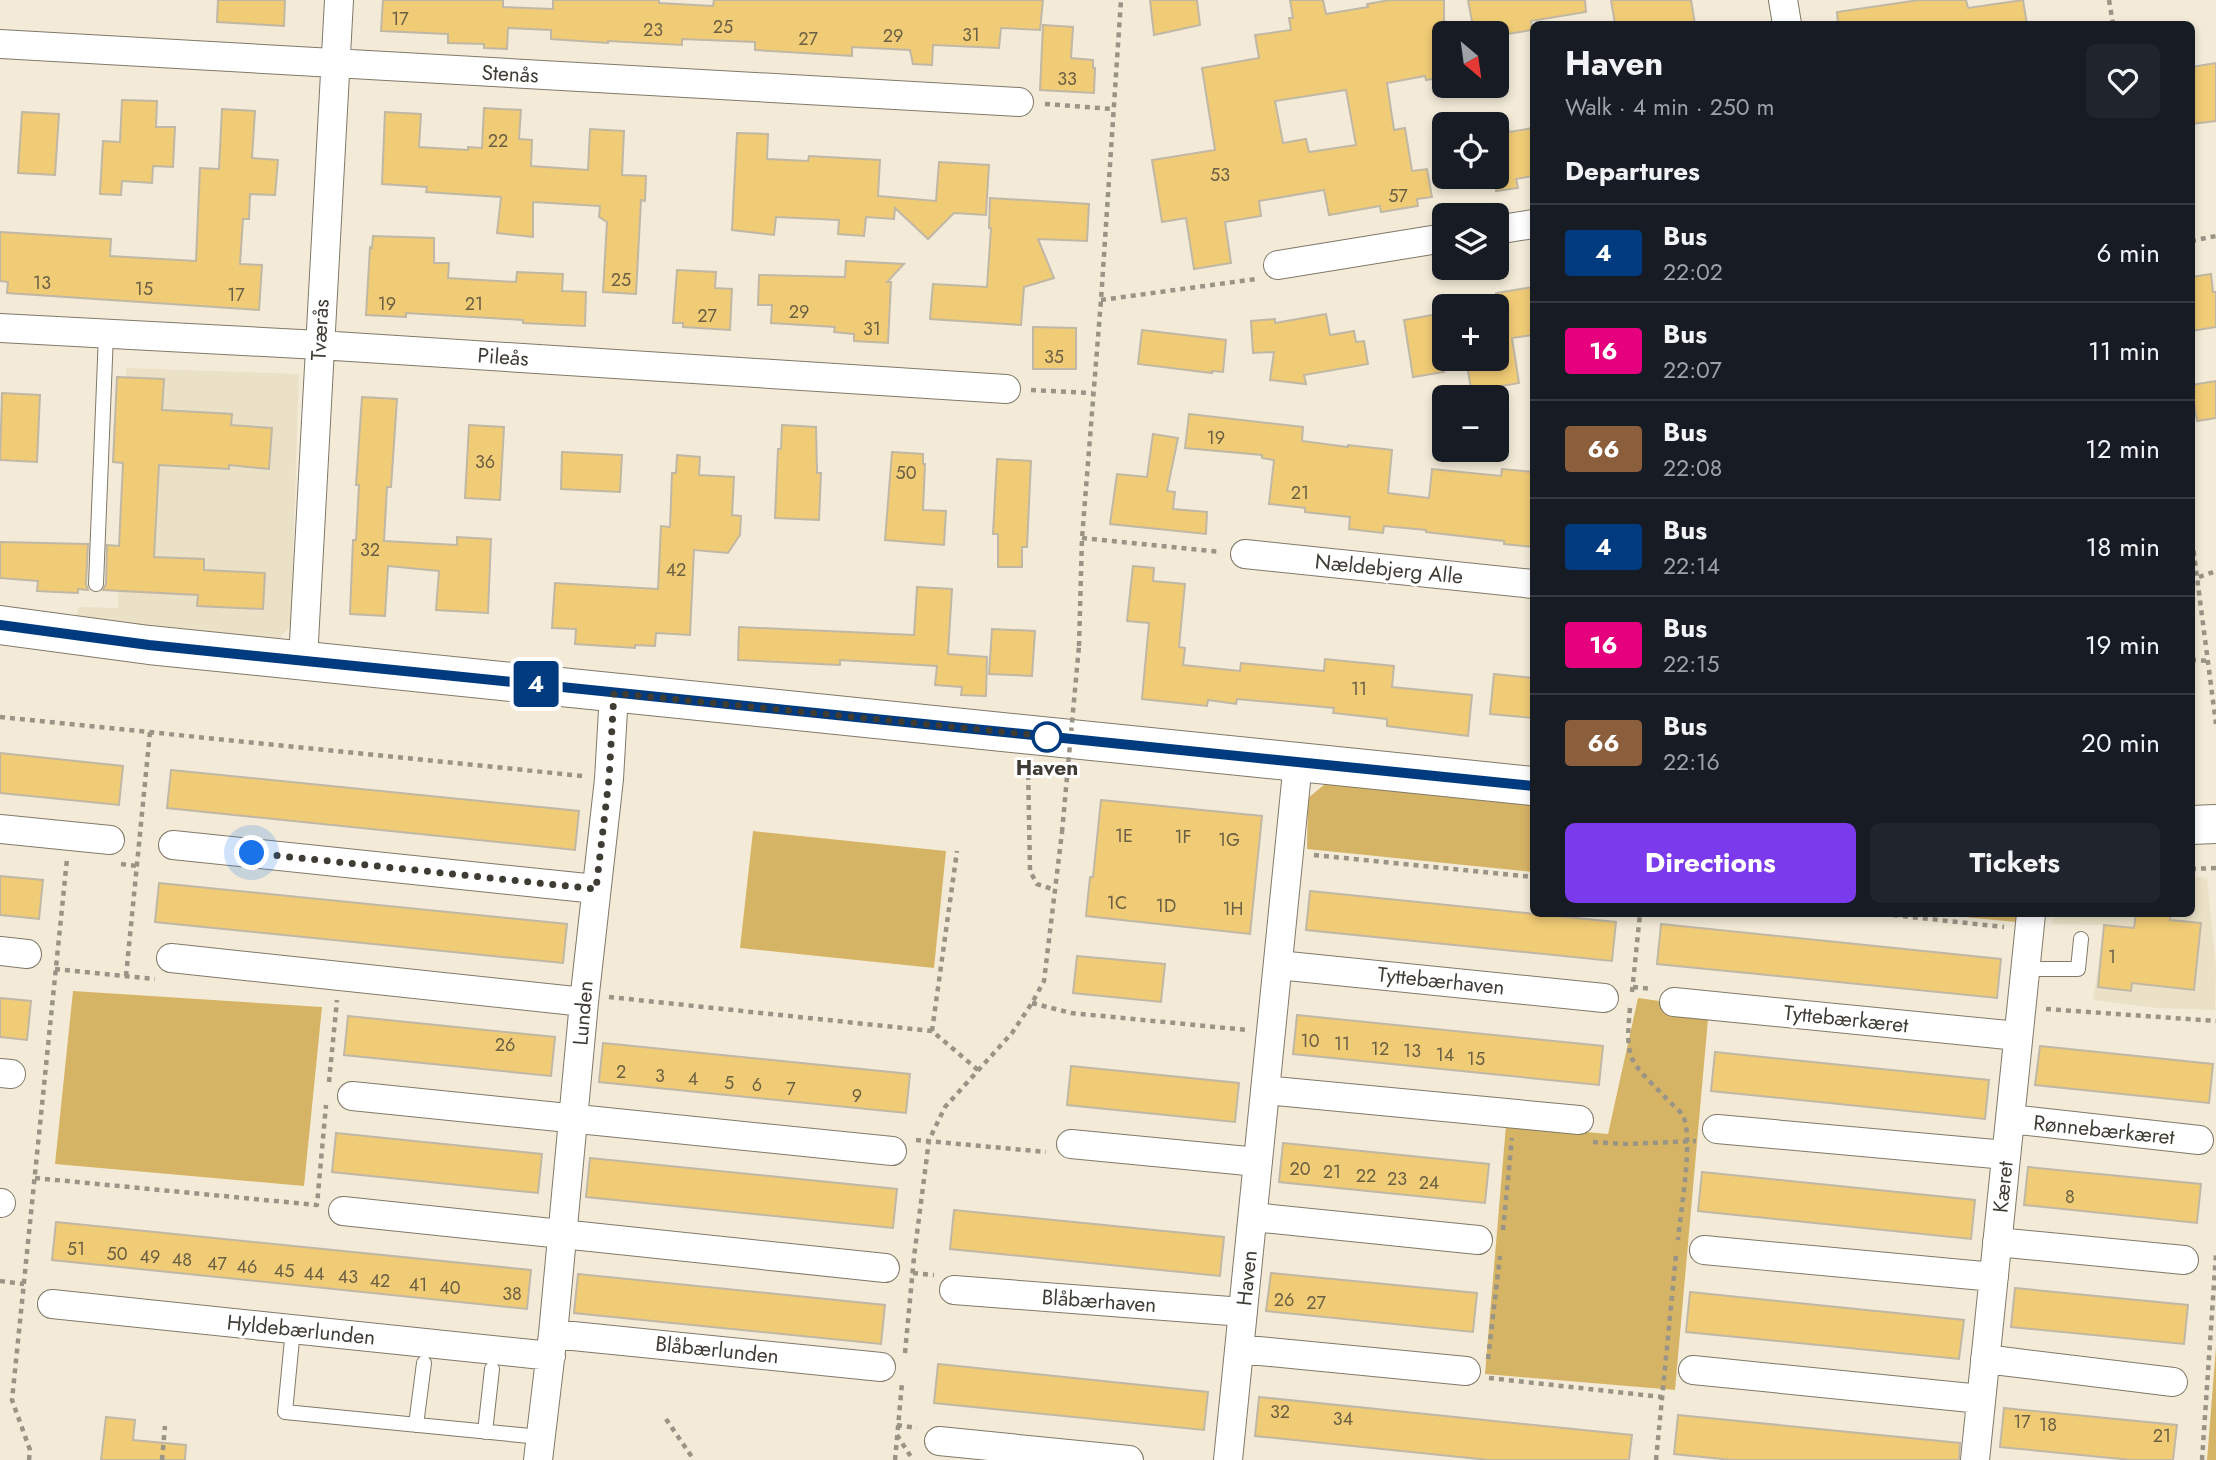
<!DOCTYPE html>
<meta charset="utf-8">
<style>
body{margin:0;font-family:Jost,sans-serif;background:#20242c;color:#f1f3f6;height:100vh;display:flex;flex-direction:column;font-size:26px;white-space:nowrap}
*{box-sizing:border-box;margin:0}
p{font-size:23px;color:#9ea1a6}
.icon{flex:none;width:38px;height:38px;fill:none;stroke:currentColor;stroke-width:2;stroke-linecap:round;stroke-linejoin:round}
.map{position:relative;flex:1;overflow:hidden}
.side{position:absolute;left:1530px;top:21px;width:665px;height:896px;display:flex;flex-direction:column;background:#171b24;border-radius:10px;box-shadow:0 4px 10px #0003}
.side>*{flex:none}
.badge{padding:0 14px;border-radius:5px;font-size:24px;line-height:46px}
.needle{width:46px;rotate:151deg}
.buttons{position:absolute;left:1432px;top:21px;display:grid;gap:14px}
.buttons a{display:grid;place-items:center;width:77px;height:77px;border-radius:10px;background:#171b24;box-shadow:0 4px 10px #0003;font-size:35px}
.you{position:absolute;width:35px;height:35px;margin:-18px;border:5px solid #fff;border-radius:50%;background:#1a73e8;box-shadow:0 0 0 10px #1a73e833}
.map>.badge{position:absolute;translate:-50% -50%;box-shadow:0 0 0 4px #fff}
h2{padding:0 35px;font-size:26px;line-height:63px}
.round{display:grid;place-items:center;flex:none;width:74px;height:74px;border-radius:10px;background:#20242c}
.head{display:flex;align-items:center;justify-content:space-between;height:119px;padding:0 35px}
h1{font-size:33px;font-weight:700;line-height:52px}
.cta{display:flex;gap:14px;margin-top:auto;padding:14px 35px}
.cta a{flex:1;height:80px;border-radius:10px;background:#7c3aed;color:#fff;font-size:28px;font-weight:700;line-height:80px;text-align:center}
.cta a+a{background:#20242c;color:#f1f3f6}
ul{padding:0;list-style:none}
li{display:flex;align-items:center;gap:21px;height:98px;padding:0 35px;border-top:2px solid #363941}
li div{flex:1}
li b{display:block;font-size:26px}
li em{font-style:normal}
li .badge{min-width:77px;font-weight:700;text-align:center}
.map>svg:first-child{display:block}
.built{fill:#ebe1c6}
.green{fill:#d6b465}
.building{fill:#f1cc76;stroke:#c0b7a5;stroke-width:2;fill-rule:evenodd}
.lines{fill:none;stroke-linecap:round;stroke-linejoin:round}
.lane-casing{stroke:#817968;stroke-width:16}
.street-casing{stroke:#817968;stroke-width:30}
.secondary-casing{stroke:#817968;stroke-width:40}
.path{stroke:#9a9487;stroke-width:4.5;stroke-dasharray:5 5;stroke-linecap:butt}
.lane{stroke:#fff;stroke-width:14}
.street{stroke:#fff;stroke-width:28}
.secondary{stroke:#fff;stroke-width:38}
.path-bridge{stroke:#9a9487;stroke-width:4.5;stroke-dasharray:5 5;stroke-linecap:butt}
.line-casing{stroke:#fff;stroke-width:16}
.line{stroke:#003b80;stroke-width:10}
.walk{stroke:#3f3c34;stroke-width:7;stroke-dasharray:0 12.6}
.stop-dot{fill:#fff;stroke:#003b80;stroke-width:3.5}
.labels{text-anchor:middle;stroke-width:6;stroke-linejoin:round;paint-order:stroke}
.number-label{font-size:18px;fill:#6c6044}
.street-label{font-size:21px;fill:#3f3c34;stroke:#fff}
.stop-label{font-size:21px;font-weight:bold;fill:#3f3c34;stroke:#fff}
</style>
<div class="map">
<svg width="2216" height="1460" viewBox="0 0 2216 1460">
<rect width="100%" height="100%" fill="#f3ebd8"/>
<path class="built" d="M126,368L299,374L291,624L276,643L75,619L79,607L118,608Z
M2191,876L2207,878L2216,968L2215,1010L2158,1008L2093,1000L2104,925L2052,924L2054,914H2191Z"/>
<path class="green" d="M1330,780L1533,800V872L1307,849L1308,798Z
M753,831L946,851L934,968L740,948Z
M1934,914H2017L2016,922Z
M73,991L322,1007L304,1186L55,1164Z
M1638,998L1709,1008L1675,1390L1485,1374L1506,1125L1608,1134Z
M2216,1347V1460H2207Z"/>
<path class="building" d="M218,0H285L284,26L217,22Z
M383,0H503V7L553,9V0H659V3L713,6L714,0H1043L1040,30L1001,28L999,48L933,45L932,65L913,64L910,50L852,47V56L755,50V42L682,39V45L608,41V43L551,39V30L508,28L507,49L484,48V44L448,43V34L381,31Z
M1150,0H1197L1200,25L1154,35Z
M1290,0H1323L1326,14L1368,7L1367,4L1390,0H1444V77L1426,80L1425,76L1387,83L1394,130L1405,128L1412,171L1427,169L1432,197L1417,199L1418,206L1381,212L1380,206L1329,215L1324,190L1259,201L1261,216L1225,222L1231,263L1194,269L1186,218L1162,222L1152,160L1215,150L1202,68L1259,58L1255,35L1291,30L1289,18H1293ZM1346,90L1356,145L1309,152L1306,139L1283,143L1275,101Z
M1468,0H1585L1586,12L1531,21L1532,30L1496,36V33H1474Z
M1611,0H1691L1695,24H1615Z
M1919,0H1966L1968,8L2023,0L2027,24H1838L1837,12Z
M1043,25L1073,27L1071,58L1093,60V68H1095L1094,93L1040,90Z
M2216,63V121L2191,124V67Z
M122,100L157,101L156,127H175L173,167L153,166L152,183L122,181L121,195L100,194L103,141L120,142Z
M484,108L521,110L519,139L532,140L531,166L588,170L590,129L624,131L622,175L646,176L645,201L641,200L636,294L603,292L607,222L599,217L600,206L533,202V237L497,233L501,197L426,192L427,187L382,184L385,112L421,114L419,147L468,150V147L482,148Z
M222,109L255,111L252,158L278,160L275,195L250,194L249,219H243L240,264L262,265L259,310L7,293L8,282L0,281V232L111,239L110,256L196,261L200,168L219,169Z
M22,112L59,114L55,175L18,173Z
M1508,128L1509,132L1533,128V176L1516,179L1518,188L1496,191V129Z
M737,133L768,134L767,159L808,161L809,156L880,160L878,196L936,201L939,162L989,165L986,215L954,213L928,239L895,208L894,219L866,217L864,236L838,234L839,220L776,217L774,235L732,230Z
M990,198L1089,204L1087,241L1038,239L1054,278L1024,287L1021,325L930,319L933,284L987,287L991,228H989Z
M373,236L434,238V263H449L448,278L516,282L517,272L563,274L562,291L586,292L585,326L523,323V320L406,313V317L366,315L370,247L372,248Z
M846,261L904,264L887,282H891L888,343L854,341V334L834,332L835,327L771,323L772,305H758L759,275L845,277Z
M677,270L716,272L715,288L732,289L730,330L683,327V323H673Z
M2211,274L2213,292H2216V327L2191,331V277Z
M1533,287V335L1512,338L1519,383L1475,391L1471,389L1466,359H1496V293Z
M1444,313V372L1413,377L1404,320Z
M1326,314L1330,335L1354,331L1356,342L1364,341L1368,364L1304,375L1306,384L1270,380L1274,352L1253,353L1251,321L1275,319V323Z
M1033,327L1076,328V369H1033Z
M1142,330L1226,340L1223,372L1212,371V373L1138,364Z
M117,377L164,379L162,410L232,414L231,425L272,428L269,469L229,465V469L159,465L154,557L204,559V570L265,573L263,609L197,606L198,595L103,590L106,584L107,545L119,546L123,463L113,462Z
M2216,381V418L2197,421L2191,385Z
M2,393L40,395L37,462L0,460Z
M362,397L397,399L391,487H387L384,541L457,545V537L491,539L488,613L436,610L439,571L388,566L385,616L350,614L353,540H356L359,485H356Z
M1189,414L1303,427L1302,441L1348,447V445L1392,450L1388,493L1429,498L1432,469L1501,476L1502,469L1533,472V547L1504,544V541L1426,532V530L1384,526L1383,533L1349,529L1350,517L1305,512V508L1269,504L1274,460L1262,458V455L1185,448Z
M469,425L504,427L500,500L465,498Z
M782,425L816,427L817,473H821L819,520L775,518L778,449H781Z
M1153,434L1178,438L1167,491L1175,492L1173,509L1207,512L1206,534L1110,524L1117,474L1147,477Z
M562,452L622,455L620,492L561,489Z
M892,452L923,454V464H925L923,510L946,511L944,545L885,540Z
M677,455L700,457L699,475L734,477L732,515L741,516L740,535L728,553L694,550L690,635L656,633L655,646L635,645V648L575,644L576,629L552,628L555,583L658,589L661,526L670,527L672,473H676Z
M997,459L1031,461L1027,547H1022V567H998V534H993Z
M0,542L88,544L86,584L88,590L78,589V593L37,591L38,581L0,578Z
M1133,566L1154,568L1153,581L1185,584L1179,647L1185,648L1183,665L1240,671L1241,663L1324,671L1325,659L1394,666L1392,687L1472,695L1468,736L1387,726V719L1333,713L1334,708L1237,699L1236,704L1208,700L1207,706L1142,699L1149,623L1127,621Z
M917,587L952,589L948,654L987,657L986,696L961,695L962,687L935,685L937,666L840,660V665L738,660L739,627L914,635Z
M992,629L1035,631L1032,676L989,674Z
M1494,674L1533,678V718L1490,714Z
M0,753L123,766L119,805L0,793Z
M171,770L579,811L575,850L167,808Z
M1101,800L1262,816L1250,934L1086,916L1090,877H1093Z
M0,876L43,880L39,919L0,915Z
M159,883L567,924L563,963L155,922Z
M1310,891L1616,922L1612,961L1306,930Z
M2136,914H2171L2170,920L2201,923L2194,990L2132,983L2131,991L2098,987L2104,925L2134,928Z
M1661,924L2001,959L1997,998L1657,964Z
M1077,956L1165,964L1161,1002L1073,993Z
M0,998L31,1001L27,1040L0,1037Z
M1297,1015L1603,1046L1599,1085L1293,1054Z
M348,1016L555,1037L551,1076L344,1055Z
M603,1043L910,1074L906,1113L599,1082Z
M2040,1046L2213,1064L2209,1103L2035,1085Z
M1715,1052L1989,1080L1985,1119L1711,1091Z
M1071,1066L1239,1083L1235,1122L1067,1105Z
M336,1133L542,1154L538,1193L332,1172Z
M1283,1143L1489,1164L1485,1203L1279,1182Z
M590,1158L897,1189L893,1228L586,1197Z
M2028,1167L2201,1184L2197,1223L2024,1205Z
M1702,1172L1975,1200L1971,1239L1698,1211Z
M954,1210L1224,1237L1220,1276L950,1249Z
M56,1222L531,1270L527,1309L52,1260Z
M1271,1273L1477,1293L1473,1332L1266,1311Z
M578,1274L885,1305L881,1344L574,1313Z
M2015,1288L2188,1305L2184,1344L2011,1327Z
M1690,1292L1964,1320L1959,1359L1686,1332Z
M938,1364L1208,1392L1204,1430L934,1403Z
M1259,1397L1632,1435L1629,1460H1489L1255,1436Z
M2004,1408L2177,1425L2173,1460H2132L2000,1447Z
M1678,1415L1960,1443L1959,1460H1732L1674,1454Z
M106,1417L135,1420L133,1440L186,1445L185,1460H101Z"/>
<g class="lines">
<g class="lane-casing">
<path id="lane" d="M96,584L106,334
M2025,969H2078L2081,939
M293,1329L285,1412L540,1437
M416,1425L424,1363
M485,1432L492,1369"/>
</g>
<g class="street-casing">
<path id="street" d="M1783,0L1787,24
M0,44L1019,102
M1496,230L1533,224
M1278,265L1444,238
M0,328L319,345L1006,389
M1245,554L1533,584
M303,660L339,0
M0,829L110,840
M173,845L596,889
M0,951L27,954
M171,958L584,1002
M1278,965L1604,998
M1674,1002L2018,1036
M0,1073L11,1074
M1265,1090L1579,1120
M352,1096L892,1151
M2010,1119L2199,1140
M1717,1129L2006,1155
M1071,1144L1258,1162
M0,1203H1
M343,1211L885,1268
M1253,1217L1478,1240
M1997,1242L2184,1260
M1704,1250L1994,1277
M954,1290L1243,1312
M52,1304L551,1356
M553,1334L881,1367
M1239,1349L1466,1371
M1985,1359L2173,1382
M1693,1370L1981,1399
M939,1441L1129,1460
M538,1460L553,1334L584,1002L609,779L614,693
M1228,1460L1298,762
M1975,1460L2031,914"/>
</g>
<g class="secondary-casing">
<path id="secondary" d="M0,625L149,645L1533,786
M2191,825L2216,824"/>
</g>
<path class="path" d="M2109,0L2113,24
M1045,104L1113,109
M2191,241L2216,236
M1101,300L1256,279
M1031,390L1092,393
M2191,531L2216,724
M1082,538L1221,552
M2199,577L2216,571
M1079,646L1082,538L1101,300L1121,0
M2191,660L2209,661
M0,717L583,776
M1028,765L1030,871L1037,884L1055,890
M1314,855L1533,877
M121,864L137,866
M2191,869L2216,868
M1883,914L2004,927
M55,969L155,979
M126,976L150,732
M1633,987L1653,989
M1632,992L1640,914
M609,997L932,1031L978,1070
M1032,1003L1071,1013L1247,1030
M1630,1008C1625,1061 1629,1060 1665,1097C1670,1103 1680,1110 1683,1116C1694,1136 1680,1215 1678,1240
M2046,1009L2216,1021
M932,1031L957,851
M329,1082L337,1000
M916,1140L1046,1152
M1593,1142L1626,1144L1696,1141
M35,1178L317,1205L326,1105
M1503,1230L1512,1138
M913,1273L934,1275
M0,1281L24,1284
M905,1353L914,1257L929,1140L945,1107L1012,1033L1032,1003L1044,981L1062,832
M1488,1359L1500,1256
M1489,1378L1662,1397
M666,1419L694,1460
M897,1425L917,1428
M897,1435L913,1460
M29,1460L30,1450L12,1400L67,859
M162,1460L165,1426
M895,1460L902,1383
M1656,1460L1676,1255
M2202,1460L2216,1254"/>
<use href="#lane" class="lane"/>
<use href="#street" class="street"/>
<use href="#secondary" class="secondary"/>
<path class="path-bridge" d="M1062,832L1079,646"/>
</g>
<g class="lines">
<g class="line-casing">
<path id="line" d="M0,625L149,645L1533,786"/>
</g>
<use href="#line" class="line"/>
<path class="walk" d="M252,853L596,889L609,779L614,693L1055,737H1047"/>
</g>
<circle class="stop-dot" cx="1047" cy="737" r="14"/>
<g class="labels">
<g class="number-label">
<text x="400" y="25">17</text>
<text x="723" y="33">25</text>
<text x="653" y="36">23</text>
<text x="971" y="41">31</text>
<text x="893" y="42">29</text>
<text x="808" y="45">27</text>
<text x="1067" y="85">33</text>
<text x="498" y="147">22</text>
<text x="1220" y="181">53</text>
<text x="1398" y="202">57</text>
<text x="621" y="286">25</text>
<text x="42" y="289">13</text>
<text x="144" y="295">15</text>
<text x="236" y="301">17</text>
<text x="387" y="310">19</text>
<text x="474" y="310">21</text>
<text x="799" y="318">29</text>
<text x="707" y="322">27</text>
<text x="872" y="335">31</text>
<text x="1054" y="363">35</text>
<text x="1216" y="444">19</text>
<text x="485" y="468">36</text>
<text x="906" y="479">50</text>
<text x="1300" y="499">21</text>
<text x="370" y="556">32</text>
<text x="676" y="576">42</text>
<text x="1359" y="695">11</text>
<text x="1124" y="842">1E</text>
<text x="1183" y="843">1F</text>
<text x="1229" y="846">1G</text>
<text x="1117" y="909">1C</text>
<text x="1166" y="912">1D</text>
<text x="1233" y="915">1H</text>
<text x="2112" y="963">1</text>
<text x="1310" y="1047">10</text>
<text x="1342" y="1050">11</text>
<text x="505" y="1051">26</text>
<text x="1380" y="1055">12</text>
<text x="1412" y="1057">13</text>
<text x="1445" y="1061">14</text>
<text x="1476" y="1065">15</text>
<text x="621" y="1078">2</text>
<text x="660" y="1082">3</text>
<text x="693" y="1085">4</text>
<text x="729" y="1089">5</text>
<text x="757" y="1091">6</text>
<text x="791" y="1095">7</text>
<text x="857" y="1102">9</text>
<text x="1300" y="1175">20</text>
<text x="1332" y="1178">21</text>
<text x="1366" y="1182">22</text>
<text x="1397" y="1185">23</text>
<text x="1429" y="1189">24</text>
<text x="2070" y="1203">8</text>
<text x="76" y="1255">51</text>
<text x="117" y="1260">50</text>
<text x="150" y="1263">49</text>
<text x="182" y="1266">48</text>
<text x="217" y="1270">47</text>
<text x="247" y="1273">46</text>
<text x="284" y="1277">45</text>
<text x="314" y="1280">44</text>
<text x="348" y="1283">43</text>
<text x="380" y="1287">42</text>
<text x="418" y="1291">41</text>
<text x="450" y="1294">40</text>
<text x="512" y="1300">38</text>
<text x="1284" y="1306">26</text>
<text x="1316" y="1309">27</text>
<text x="1280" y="1418">32</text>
<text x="1343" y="1425">34</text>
<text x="2022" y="1428">17</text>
<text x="2048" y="1431">18</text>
<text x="2162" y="1442">21</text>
</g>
<g class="street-label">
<text transform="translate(510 74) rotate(3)" y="7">Stenås</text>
<text transform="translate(320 330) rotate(-87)" y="7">Tværås</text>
<text transform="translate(503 357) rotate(4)" y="7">Pileås</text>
<text transform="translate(1389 569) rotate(6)" y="7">Nældebjerg Alle</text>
<text transform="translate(1441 981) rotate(6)" y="7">Tyttebærhaven</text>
<text transform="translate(583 1013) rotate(-85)" y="7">Lunden</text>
<text transform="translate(1846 1019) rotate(6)" y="7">Tyttebærkæret</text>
<text transform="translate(2104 1130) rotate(6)" y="7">Rønnebærkæret</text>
<text transform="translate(2003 1187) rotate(-84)" y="7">Kæret</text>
<text transform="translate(1247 1278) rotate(-84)" y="7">Haven</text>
<text transform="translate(1099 1301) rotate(4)" y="7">Blåbærhaven</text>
<text transform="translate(301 1330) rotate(6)" y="7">Hyldebærlunden</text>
<text transform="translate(717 1350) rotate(6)" y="7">Blåbærlunden</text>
</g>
<g class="stop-label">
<text x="1047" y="775">Haven</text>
</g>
</g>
</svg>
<div class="buttons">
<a><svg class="needle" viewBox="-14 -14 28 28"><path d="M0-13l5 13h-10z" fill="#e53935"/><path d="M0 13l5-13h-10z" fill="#9ea1a6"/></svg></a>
<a><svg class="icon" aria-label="locate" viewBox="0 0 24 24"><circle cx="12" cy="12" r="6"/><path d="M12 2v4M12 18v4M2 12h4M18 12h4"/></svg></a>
<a><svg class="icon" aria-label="layers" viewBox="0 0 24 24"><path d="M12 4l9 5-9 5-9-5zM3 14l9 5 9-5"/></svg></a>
<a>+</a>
<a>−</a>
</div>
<div class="you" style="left:252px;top:853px"></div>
<b class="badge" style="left:536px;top:684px;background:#003b80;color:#fff">4</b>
<section class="side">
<div class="head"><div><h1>Haven</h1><p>Walk · 4 min · 250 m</p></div><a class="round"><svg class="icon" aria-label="heart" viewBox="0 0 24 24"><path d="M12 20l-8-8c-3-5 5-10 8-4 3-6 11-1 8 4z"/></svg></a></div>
<h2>Departures</h2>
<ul>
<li><span class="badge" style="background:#003b80;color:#fff">4</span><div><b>Bus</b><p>22:02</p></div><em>6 min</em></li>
<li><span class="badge" style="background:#e6007e;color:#fff">16</span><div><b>Bus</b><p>22:07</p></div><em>11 min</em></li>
<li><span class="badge" style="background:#8b5e3c;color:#fff">66</span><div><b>Bus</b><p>22:08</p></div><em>12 min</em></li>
<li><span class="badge" style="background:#003b80;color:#fff">4</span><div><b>Bus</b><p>22:14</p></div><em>18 min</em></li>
<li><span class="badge" style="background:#e6007e;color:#fff">16</span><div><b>Bus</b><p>22:15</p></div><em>19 min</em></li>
<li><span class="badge" style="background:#8b5e3c;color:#fff">66</span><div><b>Bus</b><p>22:16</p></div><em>20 min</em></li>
</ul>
<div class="cta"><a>Directions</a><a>Tickets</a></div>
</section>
</div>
